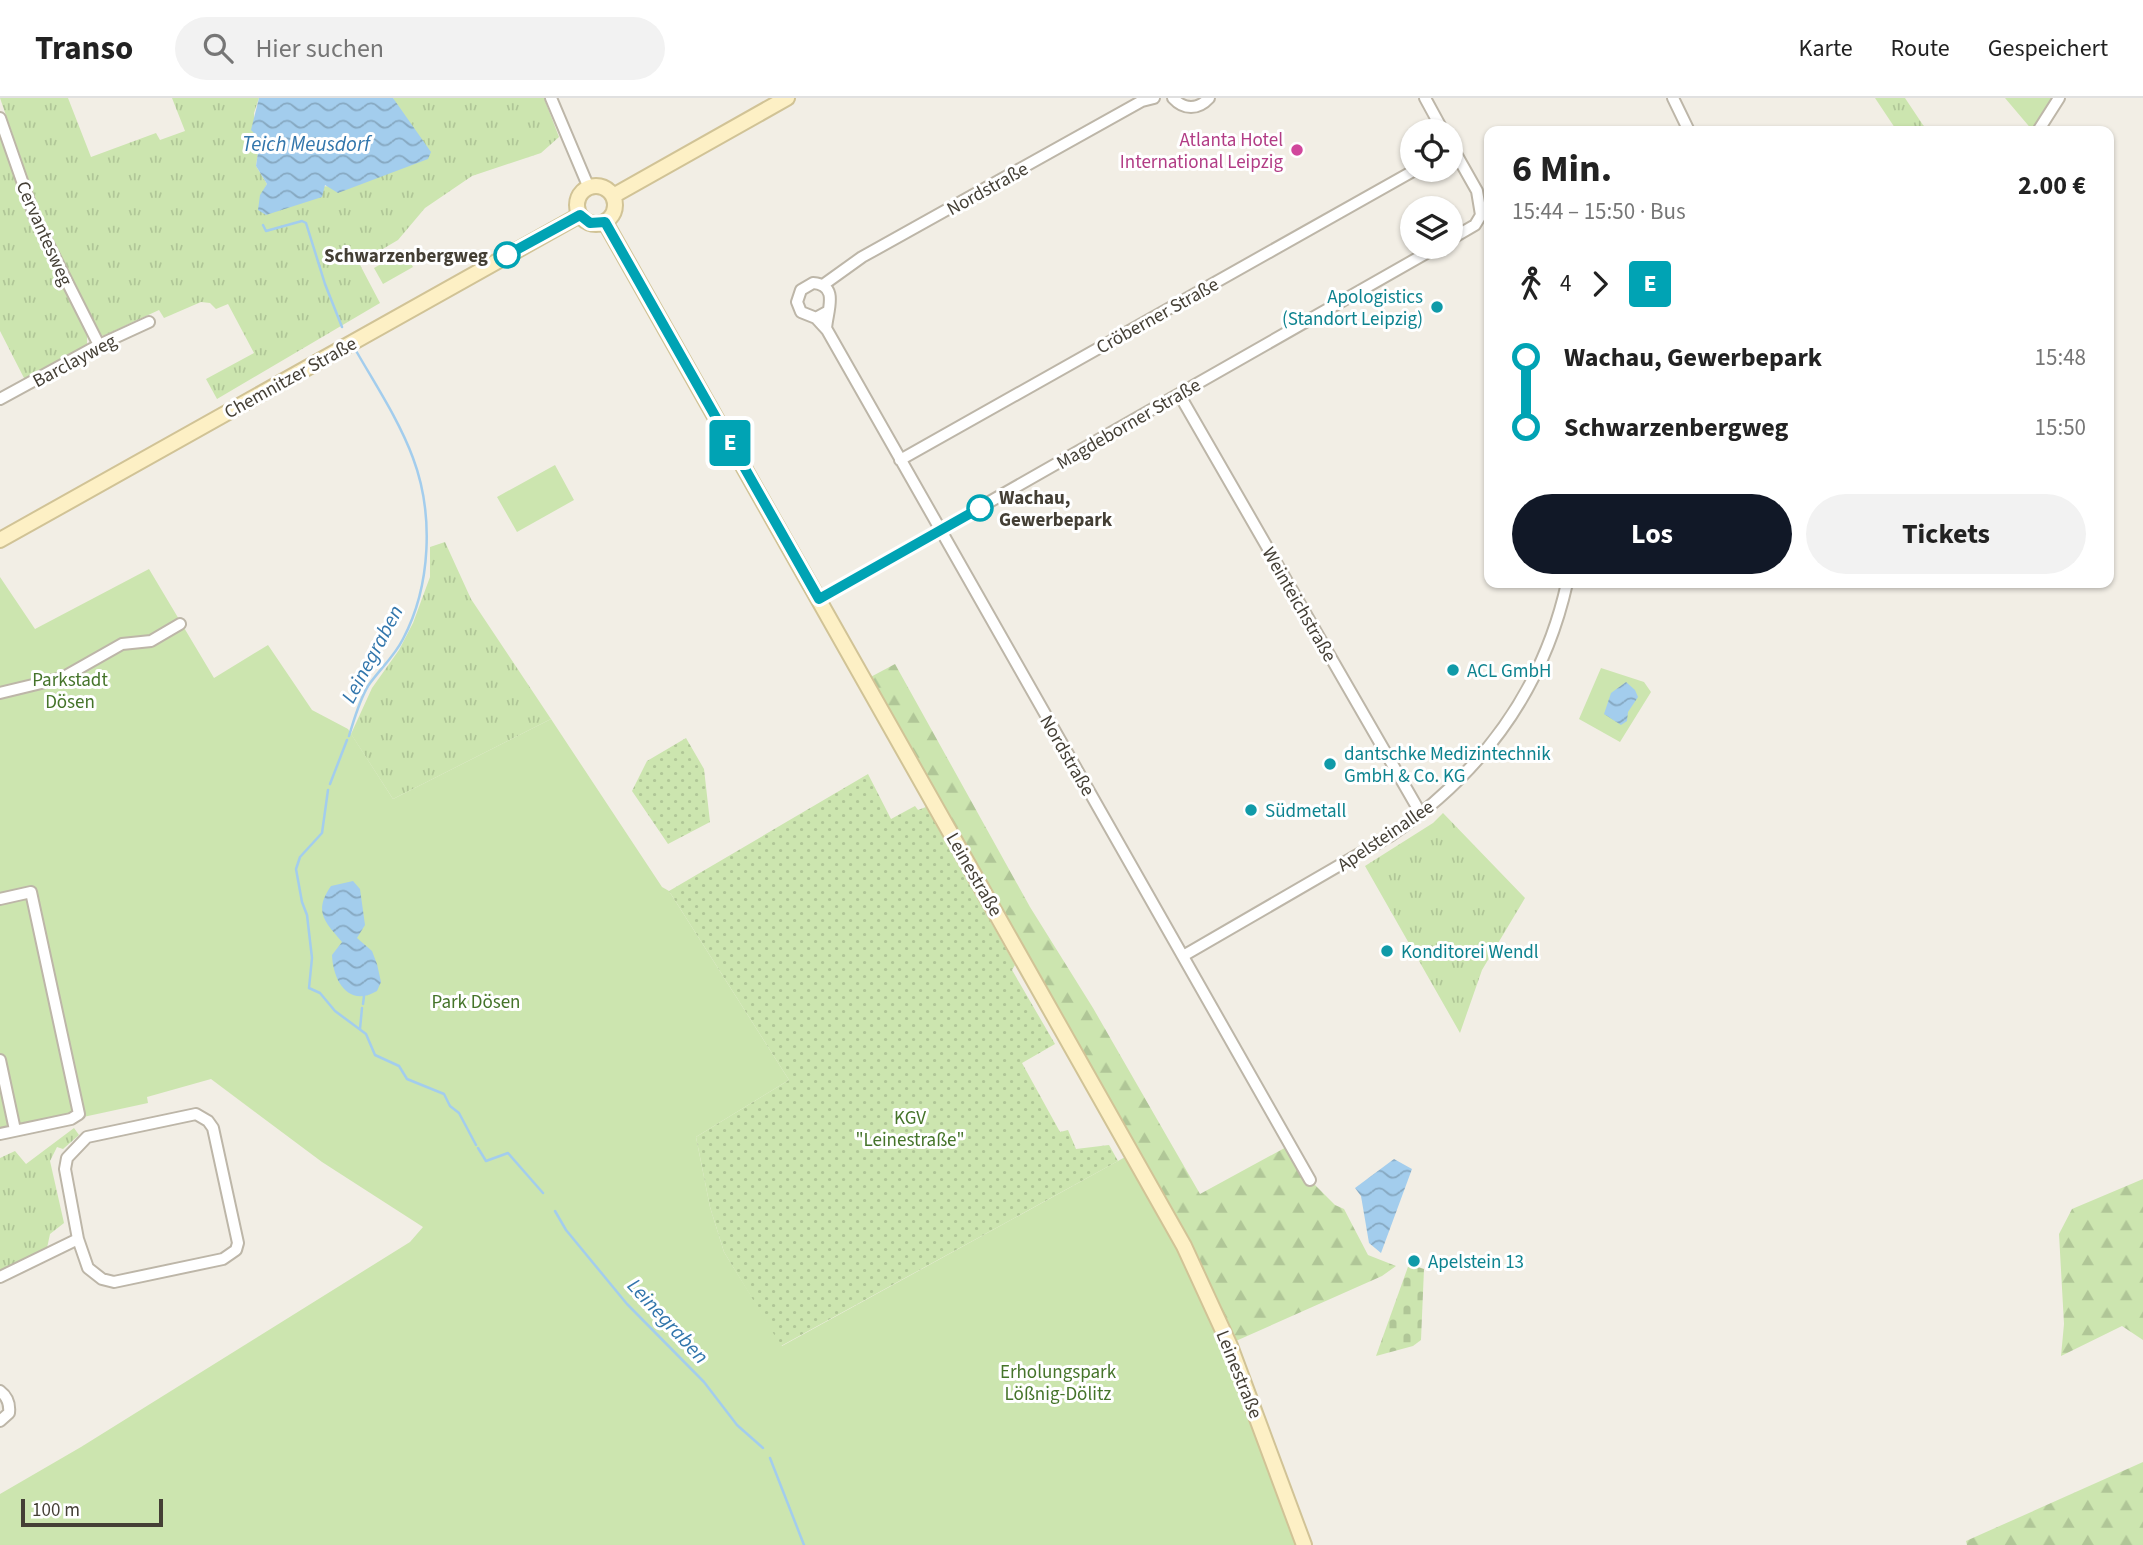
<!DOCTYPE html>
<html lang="de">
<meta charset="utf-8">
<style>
body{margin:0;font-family:"Source Sans 3",sans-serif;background:#f2f2f2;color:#222;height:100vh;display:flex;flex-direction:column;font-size:26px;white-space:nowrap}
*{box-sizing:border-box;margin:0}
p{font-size:23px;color:#767676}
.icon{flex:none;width:38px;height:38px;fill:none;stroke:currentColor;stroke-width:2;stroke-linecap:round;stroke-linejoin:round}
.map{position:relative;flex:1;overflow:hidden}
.details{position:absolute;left:1484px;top:28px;width:630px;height:462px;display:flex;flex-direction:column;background:#fff;border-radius:14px;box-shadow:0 2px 5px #0004}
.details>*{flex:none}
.badge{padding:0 14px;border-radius:5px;font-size:24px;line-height:46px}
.controls{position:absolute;left:1400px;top:21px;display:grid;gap:14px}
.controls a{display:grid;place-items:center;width:63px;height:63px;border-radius:50%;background:#fff;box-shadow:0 2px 5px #0004;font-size:35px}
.scale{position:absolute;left:21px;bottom:18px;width:142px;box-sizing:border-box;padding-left:7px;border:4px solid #443f35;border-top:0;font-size:19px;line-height:24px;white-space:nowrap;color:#443f35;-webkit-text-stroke:5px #fff;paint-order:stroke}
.map>.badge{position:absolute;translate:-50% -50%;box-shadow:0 0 0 4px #fff}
.legs{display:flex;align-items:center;gap:10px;height:77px;padding:0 28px;font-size:23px}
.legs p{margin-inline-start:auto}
.head{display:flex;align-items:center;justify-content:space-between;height:119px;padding:0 28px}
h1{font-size:38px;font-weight:700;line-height:52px}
.cta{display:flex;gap:14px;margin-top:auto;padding:14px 28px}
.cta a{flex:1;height:80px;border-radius:42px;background:#111827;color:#fff;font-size:28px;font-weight:700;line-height:80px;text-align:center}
.cta a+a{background:#f2f2f2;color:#222}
ul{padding:0 28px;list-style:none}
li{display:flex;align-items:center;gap:24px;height:70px;font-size:26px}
li i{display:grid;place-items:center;width:10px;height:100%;margin:0 9px;background:currentColor}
li i::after{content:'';width:18px;height:18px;margin:-9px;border:5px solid;border-radius:50%;background:#fff}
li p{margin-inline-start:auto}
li:first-child i{background:linear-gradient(#0000 50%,currentColor 0)}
li:last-child i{background:linear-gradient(currentColor 50%,#0000 0)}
header{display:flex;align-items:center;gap:42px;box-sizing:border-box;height:98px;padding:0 35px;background:#fff;border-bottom:2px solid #e0e0e0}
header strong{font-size:33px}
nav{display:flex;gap:38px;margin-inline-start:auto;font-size:24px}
.search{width:490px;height:63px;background:#f2f2f2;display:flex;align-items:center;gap:18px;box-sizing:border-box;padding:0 24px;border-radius:38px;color:#767676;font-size:26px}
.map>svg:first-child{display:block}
.grass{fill:url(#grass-tufts)}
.forest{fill:url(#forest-firs)}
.cemetery{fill:url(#cemetery-stones)}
.park{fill:#cce5af}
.garden{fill:url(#garden-dots)}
.water{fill:url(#water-waves)}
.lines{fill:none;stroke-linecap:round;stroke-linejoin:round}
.stream{stroke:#a3cded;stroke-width:2.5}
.minor-casing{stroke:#bdb6a8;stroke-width:14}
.secondary-casing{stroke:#d1c396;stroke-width:18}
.minor{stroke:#fff;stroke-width:10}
.secondary{stroke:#fdf0c5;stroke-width:14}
.line-1-casing{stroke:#fff;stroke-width:16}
.line-1{stroke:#00a3b4;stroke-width:10}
.hotel-dot{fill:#d1479c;stroke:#fff;stroke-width:2.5}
.stop-1-dot{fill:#fff;stroke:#00a3b4;stroke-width:3.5}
.culture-dot{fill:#0f9aa8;stroke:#fff;stroke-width:2.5}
.labels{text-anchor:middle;stroke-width:6;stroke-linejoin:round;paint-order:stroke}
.hotel-label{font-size:19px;fill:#b23c85;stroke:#fff;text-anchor:end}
.street-label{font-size:19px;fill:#443f35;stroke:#fff}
.stop-label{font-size:19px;font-weight:bold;fill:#443f35;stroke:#fff;text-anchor:end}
.culture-label{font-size:19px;fill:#0d838f;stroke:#fff;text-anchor:start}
.park-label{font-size:19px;fill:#45742a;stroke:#fff}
.water-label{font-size:21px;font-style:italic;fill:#3276ac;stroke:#fff}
</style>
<header>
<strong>Transo</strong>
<div class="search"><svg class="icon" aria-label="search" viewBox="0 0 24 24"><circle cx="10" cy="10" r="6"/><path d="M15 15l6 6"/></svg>Hier suchen</div>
<nav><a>Karte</a><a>Route</a><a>Gespeichert</a></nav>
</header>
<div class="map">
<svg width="2143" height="1447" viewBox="0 0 2143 1447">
<defs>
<pattern id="grass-tufts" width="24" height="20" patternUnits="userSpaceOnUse" patternTransform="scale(1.75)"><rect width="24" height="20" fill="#cce5af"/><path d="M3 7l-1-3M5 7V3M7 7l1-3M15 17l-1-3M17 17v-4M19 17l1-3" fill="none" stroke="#b0c697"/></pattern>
<pattern id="forest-firs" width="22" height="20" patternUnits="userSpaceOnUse" patternTransform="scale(1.75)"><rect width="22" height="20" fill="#cce5af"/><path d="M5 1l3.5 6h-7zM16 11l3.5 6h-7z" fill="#b0c697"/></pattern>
<pattern id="cemetery-stones" width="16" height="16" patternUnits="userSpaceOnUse" patternTransform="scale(1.75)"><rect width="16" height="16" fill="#cce5af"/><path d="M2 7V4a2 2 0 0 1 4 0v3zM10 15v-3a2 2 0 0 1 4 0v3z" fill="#b0c697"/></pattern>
<pattern id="garden-dots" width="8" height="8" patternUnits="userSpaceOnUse" patternTransform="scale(1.75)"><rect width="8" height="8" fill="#cce5af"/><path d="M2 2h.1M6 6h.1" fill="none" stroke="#b0c697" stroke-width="1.8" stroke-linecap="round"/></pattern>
<pattern id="water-waves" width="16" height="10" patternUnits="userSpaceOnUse" patternTransform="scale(1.75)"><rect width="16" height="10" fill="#a3cded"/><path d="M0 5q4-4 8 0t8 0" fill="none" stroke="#86a8c1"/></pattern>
</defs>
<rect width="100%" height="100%" fill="#f2eee5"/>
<path class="grass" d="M0,0H68L91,59L156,35L160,42L185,33L172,0H259L254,15L255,37L260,41L256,68L267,86L264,92L331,88L397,8L393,0H544L559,39L541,55L472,78L425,110L398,142L359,165L380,205L217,301L206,281L254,255L228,206L216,211L210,205L201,204L164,220L159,212L103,238L98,234L41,119Z
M1875,0H1905L1927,33H1897Z
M0,39L31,123L87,237V247L25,282L0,233Z
M445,444L471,501L551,621L393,701L351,636L372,590L399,552L413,525L430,479V449Z
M1443,715L1525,800L1482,872L1460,935L1365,768L1433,725Z
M74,1030L79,1037L63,1051L57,1049L50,1063L64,1125L50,1136L47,1150L0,1172V1060L15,1053L26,1066Z"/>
<path class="forest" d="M895,566L1030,809L1093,910L1200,1096L1290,1047L1310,1082L1335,1107L1344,1111L1368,1157L1396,1168L1382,1178L1229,1246L865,582Z
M2143,1081V1242L2122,1228L2061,1258L2064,1226L2059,1136L2072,1111Z
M2143,1364V1447H1967L1966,1443Z"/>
<path class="cemetery" d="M1409,1166L1424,1171L1421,1242L1413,1248L1376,1258Z"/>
<path class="park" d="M2005,0H2059L2038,33H2033Z
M404,153L413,169L383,186L374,170Z
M555,367L574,402L517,434L497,399Z
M149,471L214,580L268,547L312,612L348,631L393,701L551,621L662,789L669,793L789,982L696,1039L710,1109L724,1154L782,1248L1127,1058L1177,1149L1226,1256L1298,1447H0V1396L81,1349L410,1144L423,1129L322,1064L211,981L147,999L148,1005L0,1037V479L35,531Z
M1601,570L1644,584L1651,594L1620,644L1579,621Z"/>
<path class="garden" d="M686,640L704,671L710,724L668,746L632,693L647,663Z
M868,676L891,721L915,708L918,712L926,709L1015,867L1012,872L1055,946L1022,965L1060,1034L1068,1032L1076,1051L1109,1047L1118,1063L781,1248L724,1154L710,1109L696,1039L789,982L669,793Z"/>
<path class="water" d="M259,0H393L431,54L428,61L338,95L325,87L322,99L266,117L258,112L260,97L267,86L256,68L260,41L251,32Z
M1626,584L1635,592L1638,599L1628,614L1627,623L1621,627L1604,616L1611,595Z
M353,783L360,791L365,827L357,840L372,853L377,866L381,884L377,893C348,910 333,882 332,857L342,844C325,824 313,814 331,788Z
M1394,1061L1412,1071L1381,1155L1369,1145L1361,1098L1355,1090Z"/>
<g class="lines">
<path class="stream" d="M263,127L266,133L302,123L306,125L325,186L342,229
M349,638C354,622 359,603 368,588C379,572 394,559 403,541C431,488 434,416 413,360C399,322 375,286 355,251
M330,686L347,642
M328,692L322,735L300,759L296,771L302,804L307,817L312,860L309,890L320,895L335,913L366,936L375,957L399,968L407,981L444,996L450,1008L459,1015L476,1047
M363,906L364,898
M360,931L362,910
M478,1050L486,1063L508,1055L543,1095
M555,1113L566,1132L627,1206L704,1284L737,1327L763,1350
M770,1360L804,1447"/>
<g class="minor-casing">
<path id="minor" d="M551,0L589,90
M1173,0C1184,12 1198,12 1209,0
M1425,0L1443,33
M1673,0L1689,33
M0,20L35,120L99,247
M2038,33L2059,0
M1451,47L1477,93L1481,117
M1451,141L1475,127L1481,117
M823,187L862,159L1142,3L1154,0
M816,220L827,232L1310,1082
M826,231C827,213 840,187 813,185L801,192L797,204L801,214L816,220L827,214
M1179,296L1421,716
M0,301L99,247L149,224
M900,362L1415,72
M819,501L1437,149
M0,595L62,580L122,546L151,543L180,526
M0,801L31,794L79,1016L71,1021L0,1036
M1183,858L1390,738C1481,676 1543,593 1567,485
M0,962L15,1032
M196,1016L208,1023L213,1030L238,1145L236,1152L223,1161L114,1184L102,1181L88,1170L78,1141L65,1071L67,1060L87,1039Z
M0,1179L78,1141
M0,1293C8,1299 10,1306 9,1315L0,1323"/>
</g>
<g class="secondary-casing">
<path id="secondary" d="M577 107a19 19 0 1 1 38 0a19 19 0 1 1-38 0Z
M613,98L787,0
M605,124L1184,1148L1230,1248L1304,1447
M0,442L580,117"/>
</g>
<use href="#minor" class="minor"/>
<use href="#secondary" class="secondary"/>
</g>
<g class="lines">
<g class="line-1-casing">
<path id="line-1" d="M507,157L580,117L590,125L605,124L819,501L980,410"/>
</g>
<use href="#line-1" class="line-1"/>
</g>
<circle class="hotel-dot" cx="1297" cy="52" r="7"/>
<g class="stop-1-dot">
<circle cx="507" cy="157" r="12"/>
<circle cx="980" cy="410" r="12"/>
</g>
<g class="culture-dot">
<circle cx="1437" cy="209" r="7"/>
<circle cx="1453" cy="572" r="7"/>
<circle cx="1330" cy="666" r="7"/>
<circle cx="1251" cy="712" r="7"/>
<circle cx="1387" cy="853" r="7"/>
<circle cx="1414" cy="1163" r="7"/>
</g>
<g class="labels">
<g class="hotel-label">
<text x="1283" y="48">Atlanta Hotel<tspan x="1283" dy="22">International Leipzig</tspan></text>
</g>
<g class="street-label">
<text transform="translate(987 90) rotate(-29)" y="7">Nordstraße</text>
<text transform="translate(45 135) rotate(66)" y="7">Cervantesweg</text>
<text transform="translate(1157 217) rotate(-29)" y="7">Cröberner Straße</text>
<text transform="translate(74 262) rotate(-28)" y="7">Barclayweg</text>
<text transform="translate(290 279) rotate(-29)" y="7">Chemnitzer Straße</text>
<text transform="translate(1128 325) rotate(-30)" y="7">Magdeborner Straße</text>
<text transform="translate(1300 506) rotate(60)" y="7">Weinteichstraße</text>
<text transform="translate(1068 657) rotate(60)" y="7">Nordstraße</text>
<text transform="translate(1385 737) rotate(-34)" y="7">Apelsteinallee</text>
<text transform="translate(975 776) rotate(60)" y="7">Leinestraße</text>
<text transform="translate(1240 1276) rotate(68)" y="7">Leinestraße</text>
</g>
<g class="stop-label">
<text x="488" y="164">Schwarzenbergweg</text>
<text x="999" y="406" text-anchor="start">Wachau,<tspan x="999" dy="22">Gewerbepark</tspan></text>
</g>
<g class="culture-label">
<text x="1423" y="205" text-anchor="end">Apologistics<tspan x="1423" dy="22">(Standort Leipzig)</tspan></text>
<text x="1467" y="579">ACL GmbH</text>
<text x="1344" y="662">dantschke Medizintechnik<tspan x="1344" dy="22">GmbH &amp; Co. KG</tspan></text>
<text x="1265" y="719">Südmetall</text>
<text x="1401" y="860">Konditorei Wendl</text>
<text x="1428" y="1170">Apelstein 13</text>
</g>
<g class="park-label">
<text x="70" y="588">Parkstadt<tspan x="70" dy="22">Dösen</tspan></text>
<text x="476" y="910">Park Dösen</text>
<text x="910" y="1026">KGV<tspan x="910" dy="22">"Leinestraße"</tspan></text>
<text x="1058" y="1280">Erholungspark<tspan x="1058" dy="22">Lößnig-Dölitz</tspan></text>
</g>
<g class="water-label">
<text x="306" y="53">Teich Meusdorf</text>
<text transform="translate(372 556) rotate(-62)" y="7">Leinegraben</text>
<text transform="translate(668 1223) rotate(47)" y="7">Leinegraben</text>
</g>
</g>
</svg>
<div class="controls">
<a><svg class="icon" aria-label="locate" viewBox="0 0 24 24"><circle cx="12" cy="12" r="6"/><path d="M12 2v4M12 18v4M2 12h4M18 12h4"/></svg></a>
<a><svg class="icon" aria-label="layers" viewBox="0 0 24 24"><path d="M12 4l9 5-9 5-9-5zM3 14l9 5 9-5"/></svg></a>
</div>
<div class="scale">100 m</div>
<b class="badge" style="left:730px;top:345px;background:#00a3b4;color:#fff">E</b>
<section class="details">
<div class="head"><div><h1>6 Min.</h1><p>15:44 – 15:50 · Bus</p></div><b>2.00 €</b></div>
<div class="legs"><svg class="icon" aria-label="walk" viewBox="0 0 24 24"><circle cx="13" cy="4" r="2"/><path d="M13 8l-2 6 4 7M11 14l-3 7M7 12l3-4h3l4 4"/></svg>4<svg class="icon" aria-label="forward" viewBox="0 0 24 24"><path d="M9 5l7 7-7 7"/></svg><b class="badge" style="background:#00a3b4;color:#fff">E</b></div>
<ul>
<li><i style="color:#00a3b4"></i><b>Wachau, Gewerbepark</b><p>15:48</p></li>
<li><i style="color:#00a3b4"></i><b>Schwarzenbergweg</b><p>15:50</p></li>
</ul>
<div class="cta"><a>Los</a><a>Tickets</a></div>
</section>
</div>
